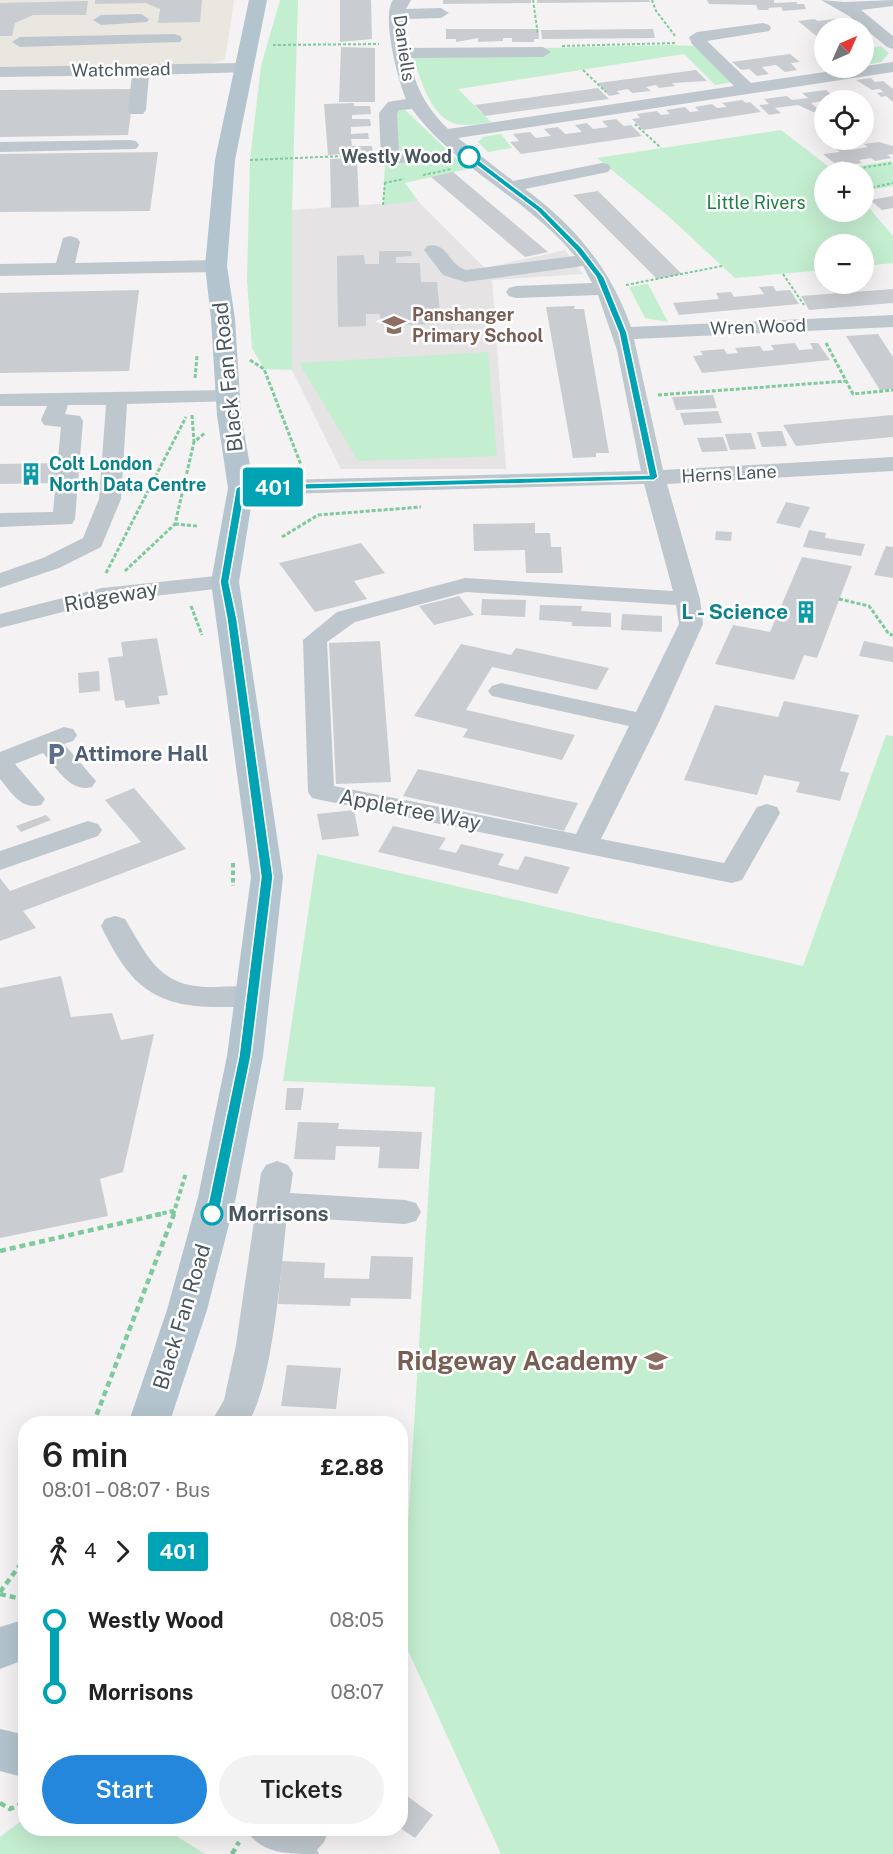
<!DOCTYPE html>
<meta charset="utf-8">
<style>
body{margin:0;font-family:"Public Sans",sans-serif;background:#f2f2f2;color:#222;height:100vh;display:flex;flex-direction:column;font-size:22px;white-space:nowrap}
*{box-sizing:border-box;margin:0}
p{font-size:20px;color:#767676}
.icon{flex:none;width:33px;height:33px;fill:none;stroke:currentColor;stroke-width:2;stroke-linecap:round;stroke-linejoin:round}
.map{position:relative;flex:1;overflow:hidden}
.sheet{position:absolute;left:18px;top:1416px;width:390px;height:420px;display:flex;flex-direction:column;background:#fff;border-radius:24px;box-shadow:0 6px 24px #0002}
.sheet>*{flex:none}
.badge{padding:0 12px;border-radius:4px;font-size:21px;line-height:39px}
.needle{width:39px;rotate:45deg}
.tools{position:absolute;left:814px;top:18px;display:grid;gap:12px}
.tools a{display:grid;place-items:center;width:60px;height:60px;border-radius:50%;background:#fff;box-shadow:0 6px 24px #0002;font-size:30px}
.map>.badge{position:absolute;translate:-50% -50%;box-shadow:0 0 0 3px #fff}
.legs{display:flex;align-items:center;gap:9px;height:66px;padding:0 24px;font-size:20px}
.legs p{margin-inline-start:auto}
.overview{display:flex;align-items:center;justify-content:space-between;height:102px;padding:0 24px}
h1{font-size:33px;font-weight:600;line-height:45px}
.action{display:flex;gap:12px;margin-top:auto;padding:12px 24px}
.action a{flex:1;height:69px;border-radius:36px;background:#2487dc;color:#fff;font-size:24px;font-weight:600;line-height:69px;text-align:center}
.action a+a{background:#f2f2f2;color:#222}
ul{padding:0 24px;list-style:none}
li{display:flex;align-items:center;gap:21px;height:72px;font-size:22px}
li i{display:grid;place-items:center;width:9px;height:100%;margin:0 8px;background:currentColor}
li i::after{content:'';width:15px;height:15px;margin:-8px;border:4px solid;border-radius:50%;background:#fff}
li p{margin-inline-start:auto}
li:first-child i{background:linear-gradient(#0000 50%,currentColor 0)}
li:last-child i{background:linear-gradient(currentColor 50%,#0000 0)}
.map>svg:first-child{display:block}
.commercial{fill:#eae6e0}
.education{fill:#e5e3e3}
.green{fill:#c4eed0}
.building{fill:#c9cdd1}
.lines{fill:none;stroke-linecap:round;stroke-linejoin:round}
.path-far3{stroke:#7dca9c;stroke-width:2;stroke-dasharray:3 2;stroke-linecap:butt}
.path-far2{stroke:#7dca9c;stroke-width:3;stroke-dasharray:4 2;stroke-linecap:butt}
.path-far1{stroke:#7dca9c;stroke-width:4;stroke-dasharray:4.5 3;stroke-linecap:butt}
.path{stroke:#7dca9c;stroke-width:4.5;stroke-dasharray:6 4;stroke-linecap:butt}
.minor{fill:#bec7cd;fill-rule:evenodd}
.major{fill:#b3c4ce;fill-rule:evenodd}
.line-1{fill:#00a3b4;stroke:#fff;stroke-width:1.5}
.stop-1-dot{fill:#fff;stroke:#00a3b4;stroke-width:3}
.labels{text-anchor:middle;stroke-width:5;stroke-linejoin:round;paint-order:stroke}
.far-street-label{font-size:18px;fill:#4a575e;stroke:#fff}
.far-stop-label{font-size:18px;font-weight:bold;fill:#4a575e;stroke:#fff;text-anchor:end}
.far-park-label{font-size:18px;fill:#1d7e43;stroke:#fff}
.far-education-label{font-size:18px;font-weight:bold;fill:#785e54;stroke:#fff;text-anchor:start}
.far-culture-label{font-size:18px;font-weight:bold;fill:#0d838f;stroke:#fff;text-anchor:start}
.street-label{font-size:21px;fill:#4a575e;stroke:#fff}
.culture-label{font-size:21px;font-weight:bold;fill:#0d838f;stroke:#fff;text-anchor:end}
.service-label{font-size:21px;font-weight:bold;fill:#4e5e75;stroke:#fff;text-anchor:start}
.stop-label{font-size:21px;font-weight:bold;fill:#4a575e;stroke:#fff;text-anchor:start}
.near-education-label{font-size:26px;font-weight:bold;fill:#785e54;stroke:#fff;text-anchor:end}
</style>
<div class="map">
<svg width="893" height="1854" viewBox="0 0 893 1854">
<rect width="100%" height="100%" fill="#f4f2f2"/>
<path class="commercial" d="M0,0H234L225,60L203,65L0,67Z"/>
<path class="education" d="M418,201L485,268L565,250L583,274L492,280L506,469H341L292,370V210Z"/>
<path class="green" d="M280,0H298L292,210V370L264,369L252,348L247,280L250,160L261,66Z
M667,45L694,46L734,82L715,85L684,54L458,89L491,122C479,124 465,127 453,123C429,114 421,78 412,56L547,53L545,48Z
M881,46L889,53L881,62L870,64L864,59V49Z
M399,108H403L467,169L405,183L418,201L383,205L385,164L427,161L421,150L390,154L392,115Z
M781,130L833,170L891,161L893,163V186L864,191V172H825V212H864V202L893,236V263L864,266V244H825V270L735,278L666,214L597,158Z
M501,134L512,148L488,152L478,142L483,137Z
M648,284L668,322L645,318L629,287Z
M488,352L497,456L358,461L299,363Z
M886,735L893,736V1854H501L401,1635L435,1087L283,1081L317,854L803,966Z
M25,1818L26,1828L165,1829L205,1854H0V1837Z"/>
<path class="building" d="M95,0H202L200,22L158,23L160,9L146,3L95,4Z
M340,0H371L372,39L340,42Z
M443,0H531V3L443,4Z
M537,0H649L650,2L537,3Z
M707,0H774V3L797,2V4H804L806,9L783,11L781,7L768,8L769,10H758L756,5L709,4Z
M88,1L86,15H33L15,23L12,36H0V3Z
M814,19L818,21L835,19L842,24L826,26L829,28H825V43L798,21Z
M446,29H538L539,39H534V42H512V38H503V41L478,42V38L456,42V39H446Z
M653,29L655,38L542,39L541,30Z
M341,47L375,48V102H339Z
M790,54L800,62L791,63L797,70L785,72L776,65L762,67L769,74L757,76L749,69L741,70L732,62Z
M696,70L707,81L672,83L675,86L659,88L656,85L646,87L651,91L632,93L628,89L617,91L620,94L609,96L598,83Z
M871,78L875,82L883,81L893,89V102L886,96L881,97L877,93L883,92L880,89L872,90L856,80Z
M598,88L609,99L485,116L475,105Z
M134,89L128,135L0,137V90Z
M826,90L836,99L811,103L821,111L813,112L798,105L775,108L781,113L769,115L759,105L769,104L764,99L787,96L792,100L808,98L802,93Z
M742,100L746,103L750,102L761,112L643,130L632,119L640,118L637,114L657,111L661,115L670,114L666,110L685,107L690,112L699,111L695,107L712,104L717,108L727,107L722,103Z
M354,103V106H370L371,114L352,115V119H370L371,126L351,127V134L368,133L369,139H351L352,146H372L373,152L328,155L324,104Z
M616,119L624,126L631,125L642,136L521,154L510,142L519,141L513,134L530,132L536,138L551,136L544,129L558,127L565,134L582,132L575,125L587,123L593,129L608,127L602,121Z
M879,142L893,146V154L887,155L892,158L875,161L871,158L859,160L862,163L847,165L843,161L834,163L823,154L840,152L836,149L847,147L851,150L868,147L864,144Z
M158,152L150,211L0,212V154Z
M357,158L359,207L331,208L330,159Z
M453,172L548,252L525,257L431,177Z
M598,191L682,274L657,279L573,195Z
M893,196V208L882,210L870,200Z
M379,251H411L412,256L396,257V263H420L421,282H437L441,324L381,325L380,314H366V326L338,327L337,256L364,255L365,264H379Z
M773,286L776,291L790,290L799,304L679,315L673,303L719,299L716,293L731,292L734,297L764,294L759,287Z
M893,289V303L809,310L801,296Z
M139,290L129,371L0,373V293Z
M575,306L574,309H584L609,453H596V457L573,458L546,307Z
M878,334L893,357V389L880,390L846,336Z
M795,343L799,350L813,349L810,343H818L830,360L702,373L693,356L703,355L700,351L724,349L727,354L738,353L735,348L760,346L763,351L774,350L771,345Z
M713,395L717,408L676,410L672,397Z
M718,411L722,423L684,425L680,413Z
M893,415V437L796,446L783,425Z
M782,431L787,446L762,447L757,432Z
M751,433L756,449L730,450L725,434Z
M723,437L728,451L702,452L697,438Z
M65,463L61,483L0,484V464Z
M786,502L810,507L800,528L776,523Z
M535,523V533H550L551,547H561L563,573H526L525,550L474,551L473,524Z
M809,530L826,533L825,538L865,544L861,556L803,547Z
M716,531L732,532L731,541L715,540Z
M361,543L385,573L354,581L367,599L315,612L279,563Z
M886,546L893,547V578L874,575Z
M802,557L852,566L817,658L804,655L794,680L715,664L733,625L770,632Z
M459,596L474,615L434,625L419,606Z
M482,599L526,600L525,617L481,615Z
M540,605L582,606L581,611L611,613V627L572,626V622L539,620Z
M622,614L662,616V632L621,630Z
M157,638L168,695L158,696L160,704L126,708L124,700L115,701L108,658L123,656L121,642Z
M380,641L391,782L336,784L329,643Z
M864,641L893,647V662L859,656Z
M461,644L511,655L516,648L609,668L597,690L492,667L466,710L575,735L562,760L463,737L468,729L414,716Z
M99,671L100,691L79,693L78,673Z
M784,701L859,715L840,771L849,773L840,801L796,792L800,782L764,775L757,795L684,780L715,705L778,717Z
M418,769L578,803L564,831L403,796Z
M134,788L186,849L23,911L36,928L0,941V878L10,891L141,842L105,800Z
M354,810L359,836L322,840L317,814Z
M46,815L51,820L21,832L16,826Z
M393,826L446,838L439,849L456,853L461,844L504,854L498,865L518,870L525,856L570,867L557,894L378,852Z
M61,976L71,1017L112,1013L121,1040L154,1034L123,1172L100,1179L108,1216L0,1238V988Z
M287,1088H304L301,1110H285Z
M298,1122L339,1123L338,1129L422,1132L419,1169L378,1168L380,1147L336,1146L335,1160L294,1159Z
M371,1256L413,1257L411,1299L351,1298L350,1306L278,1304L282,1261L325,1263L324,1278L369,1279Z
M287,1365L341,1368L336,1409L281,1406Z
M407,1796L433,1815L415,1838L400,1828V1805Z"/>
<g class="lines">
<path class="path-far3" d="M533,0L538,35
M652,0L656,11L676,37
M273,45L379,44
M562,46L677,43
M583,70L606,92
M635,124L661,148
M250,160L368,155
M852,172L848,170L893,163
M423,175L451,169
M384,183L404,179
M864,183L870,188L893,183
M383,205L385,182
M783,274L804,305
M626,285L722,266"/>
<path class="path-far2" d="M826,343L853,394L893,390
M250,360L264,369L301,465
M195,378L197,356
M658,395L846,381
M192,415L194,442
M175,524L197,526
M282,537L318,515L421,507
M125,571L175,524L194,442L205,433
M106,573L186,417
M839,599L869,606L889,634L893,635
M191,606L202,635"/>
<path class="path-far1" d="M233,863V886
M155,1215L177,1210
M173,1215L186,1173"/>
<path class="path" d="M0,1251L161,1214
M93,1424L174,1214
M0,1592L26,1557
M0,1594L26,1600
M0,1803L10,1809L26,1802
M232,1854L239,1842"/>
<path class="minor" d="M393,0H411L406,9L441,8L449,13L441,18L406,19L408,48L543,47L551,52L543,57L410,58C415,88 427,108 448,129L734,86L692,44L689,37L697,32L763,23L769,25L771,28L769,31L707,41L751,83L893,62V72L458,138L513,181L602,163L608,164L611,168L608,172L525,189C574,225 611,269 631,327L893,315V327L634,339L663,470L893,457V471L667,484L700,599L703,624L659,722L601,839L724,863L757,807L767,804L777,807L780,813L742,880L732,883L321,800L312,798L308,792L303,640L337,612L465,578L673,591L644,484L241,495L233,493L230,488L233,483L241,481L641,471L617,350L598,295L516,298L509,296L506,292L509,288L516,286L592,283L583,266L465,282L443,275L424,250L427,246C448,241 447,264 466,270L575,256C527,198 456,169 412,109L399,110L397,114L399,153H420L423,157L420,161L390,164L384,163L381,159L379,113L388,102L406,99C398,81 381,16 393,0ZM466,592L676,605L679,624L636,712L501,683L492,686L488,691L492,696L629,726L576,834L334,786L327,642L355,622Z
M821,0L845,2L893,0V6L861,10L893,36V49L887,47L849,16Z
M141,14L149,19L147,22L101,25L93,20L101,15Z
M174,34L180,36L182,39L180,42L20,47L12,42L20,37Z
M243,63L249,64L251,68L249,72L149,75L146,110L143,114H131L128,110L132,75L0,77V67Z
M130,140L136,141L139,145L136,149L0,152V142Z
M70,236L77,238L80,242L75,263L216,260L223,262L226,266L223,270L216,272L0,276V264L56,263L63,238Z
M227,390L235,391L238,396L235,401L127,404L121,499L101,547L59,568L0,588V573L43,558L83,538L99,499L106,405H68L65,414L80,416L83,421L75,519L72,524L0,527V513L53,512L61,427L44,425L41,420L47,406H0V394Z
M225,575L233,577L237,582L233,587L102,602L0,628V614L102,588Z
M64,727L73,729L77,735L73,741L64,744L96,781L92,787C70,793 57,768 43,753L15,764L45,799L41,805C21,810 12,793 0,779V752Z
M88,821L98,824L102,830L98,836L0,870V851Z
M115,916L125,919C150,960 160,988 214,987C231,986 248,985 264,990L269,997L264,1004C251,1008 237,1007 223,1007C154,1008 130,986 101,926L105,919Z
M277,1161L288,1165L293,1173L290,1193L405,1200L416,1203L421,1212L416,1221L405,1224L287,1217C281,1265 273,1388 247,1424H210L224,1400L236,1345L261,1173L266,1165Z
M245,1828H330L324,1842L317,1850L319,1854C286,1854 260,1854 245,1828Z"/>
<path class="major" d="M249,0H267L235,160L227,266L235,319L241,415L254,488L239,582L283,877L263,1056L236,1197L207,1310L169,1424H128L167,1310L198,1197L227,1056L251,877L211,582L228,488L217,415L211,319L205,266L215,160Z
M26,1619V1659L0,1669V1627Z
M0,1729L26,1735V1778L0,1771Z"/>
</g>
<path class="line-1" d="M467,155H472L542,208L582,248L604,277L627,333L658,477L654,480L245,491L229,582L237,619L273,877L251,1056L219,1214L212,1219L206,1214L239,1056L261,877L227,619L220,582L236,488L241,485L649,475L619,333L596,277L576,251L537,211L467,158Z"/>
<defs>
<g id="school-bare" transform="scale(1.8)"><path d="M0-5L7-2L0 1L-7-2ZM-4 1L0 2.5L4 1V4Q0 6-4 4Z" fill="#8d6e63" stroke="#fff" stroke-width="2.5" paint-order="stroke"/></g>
<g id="building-bare" transform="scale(1.8)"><path d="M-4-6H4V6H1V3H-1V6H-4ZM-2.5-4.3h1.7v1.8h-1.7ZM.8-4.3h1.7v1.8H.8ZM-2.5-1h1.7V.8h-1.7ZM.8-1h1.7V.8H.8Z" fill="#0f9aa8" stroke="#fff" stroke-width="2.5" paint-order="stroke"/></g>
<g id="parking-bare" transform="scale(1.8)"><path d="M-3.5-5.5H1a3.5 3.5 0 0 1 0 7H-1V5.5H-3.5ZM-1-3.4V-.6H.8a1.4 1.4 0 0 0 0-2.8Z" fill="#5c6f8a" stroke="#fff" stroke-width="2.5" paint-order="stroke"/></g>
</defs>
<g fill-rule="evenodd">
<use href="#school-bare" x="394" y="325"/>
<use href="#building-bare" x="31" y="474"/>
<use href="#building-bare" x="806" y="612"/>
<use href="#parking-bare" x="56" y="754"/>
<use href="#school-bare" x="656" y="1361"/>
</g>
<g class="stop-1-dot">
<circle cx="469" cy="157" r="10"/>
<circle cx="212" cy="1214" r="10"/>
</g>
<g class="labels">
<g class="far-street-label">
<text transform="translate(404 48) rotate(82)" y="6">Daniells</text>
<text transform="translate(121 70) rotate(-1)" y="6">Watchmead</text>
<text transform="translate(758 327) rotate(-2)" y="6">Wren Wood</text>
<text transform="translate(729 474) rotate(-3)" y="6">Herns Lane</text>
</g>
<g class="far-stop-label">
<text x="452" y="163">Westly Wood</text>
</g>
<g class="far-park-label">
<text x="756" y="209">Little Rivers</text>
</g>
<g class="far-education-label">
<text x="412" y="321">Panshanger<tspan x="412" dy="21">Primary School</tspan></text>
</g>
<g class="far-culture-label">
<text x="49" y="470">Colt London<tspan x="49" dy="21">North Data Centre</tspan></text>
</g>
<g class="street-label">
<text transform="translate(228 377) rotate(-96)" y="7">Black Fan Road</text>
<text transform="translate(111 597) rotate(-10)" y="7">Ridgeway</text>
<text transform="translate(410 810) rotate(11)" y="7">Appletree Way</text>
<text transform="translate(182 1317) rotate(-73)" y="7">Black Fan Road</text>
</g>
<g class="culture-label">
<text x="788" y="619">L - Science</text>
</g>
<g class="service-label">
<text x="74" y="761">Attimore Hall</text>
</g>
<g class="stop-label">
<text x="228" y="1221">Morrisons</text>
</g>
<g class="near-education-label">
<text x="638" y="1370">Ridgeway Academy</text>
</g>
</g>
</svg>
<div class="tools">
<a><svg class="needle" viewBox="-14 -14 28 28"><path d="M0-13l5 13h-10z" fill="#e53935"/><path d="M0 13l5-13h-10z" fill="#767676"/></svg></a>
<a><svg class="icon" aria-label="locate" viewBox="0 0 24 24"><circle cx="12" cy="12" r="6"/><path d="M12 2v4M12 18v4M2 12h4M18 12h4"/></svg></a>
<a>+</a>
<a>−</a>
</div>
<b class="badge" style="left:273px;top:487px;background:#00a3b4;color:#fff">401</b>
<section class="sheet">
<div class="overview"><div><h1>6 min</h1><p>08:01 – 08:07 · Bus</p></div><b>£2.88</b></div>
<div class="legs"><svg class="icon" aria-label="walk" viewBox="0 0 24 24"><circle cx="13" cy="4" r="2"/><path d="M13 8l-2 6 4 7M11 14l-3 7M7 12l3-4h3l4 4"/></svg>4<svg class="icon" aria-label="forward" viewBox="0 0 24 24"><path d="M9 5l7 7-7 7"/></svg><b class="badge" style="background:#00a3b4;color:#fff">401</b></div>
<ul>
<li><i style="color:#00a3b4"></i><b>Westly Wood</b><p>08:05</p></li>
<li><i style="color:#00a3b4"></i><b>Morrisons</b><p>08:07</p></li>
</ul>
<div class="action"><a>Start</a><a>Tickets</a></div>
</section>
</div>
